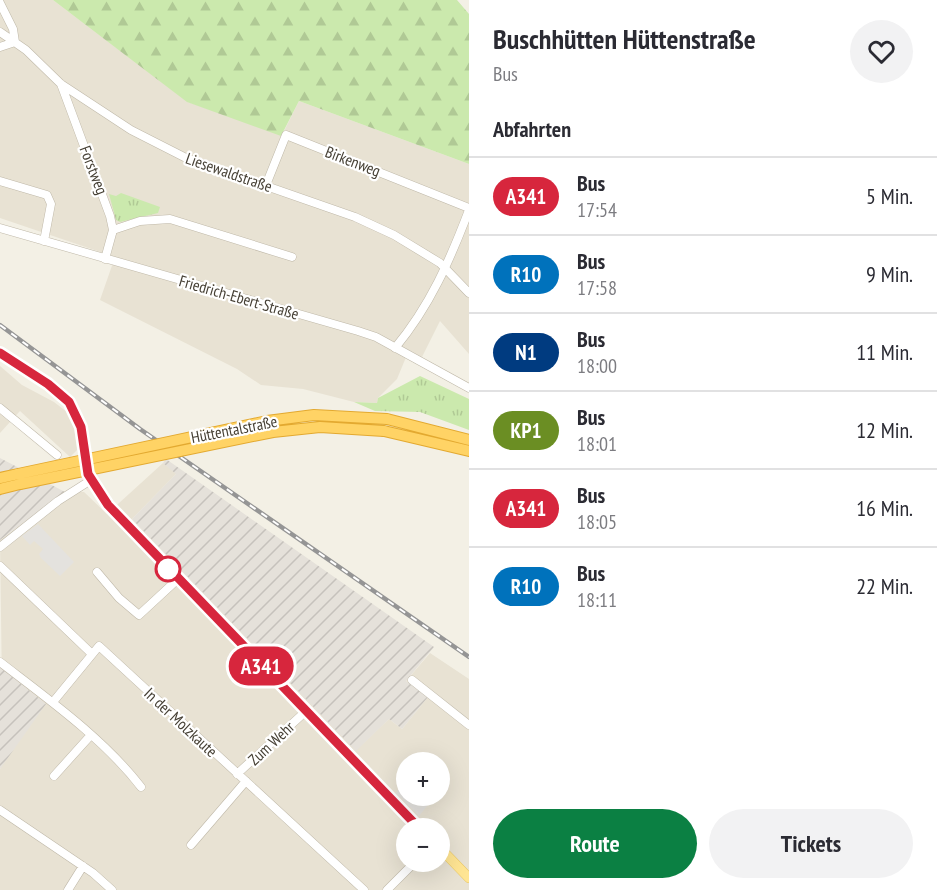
<!DOCTYPE html>
<html lang="de">
<meta charset="utf-8">
<style>
body{margin:0;font-family:"PT Sans Narrow",sans-serif;background:#f2f2f3;color:#2b2b33;height:100vh;display:flex;flex-direction:column;font-size:22px;white-space:nowrap}
*{box-sizing:border-box;margin:0}
p{font-size:20px;color:#7c7c81}
.icon{flex:none;width:33px;height:33px;fill:none;stroke:currentColor;stroke-width:2;stroke-linecap:round;stroke-linejoin:round}
.map{position:relative;flex:1;overflow:hidden}
.sheet{display:flex;flex-direction:column;background:#fff;width:468px}
.sheet>*{flex:none}
.badge{padding:0 12px;border-radius:20px;font-size:21px;line-height:39px}
.controls{position:absolute;left:396px;top:752px;display:grid;gap:12px}
.controls a{display:grid;place-items:center;width:54px;height:54px;border-radius:50%;background:#fff;box-shadow:0 6px 24px #0002;font-size:30px}
.map>.badge{position:absolute;translate:-50% -50%;box-shadow:0 0 0 3px #fff}
h2{padding:0 24px;font-size:22px;line-height:54px}
.round{display:grid;place-items:center;flex:none;width:63px;height:63px;border-radius:32px;background:#f2f2f3}
.summary{display:flex;align-items:center;justify-content:space-between;height:102px;padding:0 24px}
h1{font-size:28px;font-weight:700;line-height:45px}
.button{display:flex;gap:12px;margin-top:auto;padding:12px 24px}
.button a{flex:1;height:69px;border-radius:36px;background:#0b8043;color:#fff;font-size:24px;font-weight:700;line-height:69px;text-align:center}
.button a+a{background:#f2f2f3;color:#2b2b33}
ul{padding:0;list-style:none}
li{display:flex;align-items:center;gap:18px;height:78px;padding:0 24px;border-top:2px solid #e1e1e2}
li div{flex:1}
li b{display:block;font-size:22px}
li em{font-style:normal}
li .badge{min-width:66px;font-weight:700;text-align:center}
main{display:flex;flex:1;min-height:0}
.map>svg:first-child{display:block}
.residential{fill:#e8e2d3;fill-rule:evenodd}
.industrial{fill:url(#industrial-furrows)}
.grass{fill:url(#grass-tufts)}
.forest{fill:url(#forest-firs)}
.parking{fill:#e4e2de}
.lines{fill:none;stroke-linecap:round;stroke-linejoin:round}
.minor-casing{stroke:#bfb8a8;stroke-width:9}
.major-casing{stroke:#e8c55f;stroke-width:10}
.highway-casing{stroke:#e3a930;stroke-width:12}
.minor{stroke:#fff;stroke-width:8}
.major{stroke:#ffe593;stroke-width:9}
.highway{stroke:#ffd365;stroke-width:10}
.rail-casing{stroke:#959595;stroke-width:4.5}
.rail{stroke:#fff;stroke-width:2;stroke-dasharray:7;stroke-linecap:butt}
.highway-bridge-casing{stroke:#e3a930;stroke-width:12;stroke-linecap:butt}
.highway-bridge{stroke:#ffd365;stroke-width:10}
.line-casing{stroke:#fff;stroke-width:14}
.line{stroke:#d7263d;stroke-width:9}
.stop-dot{fill:#fff;stroke:#d7263d;stroke-width:3}
.labels{text-anchor:middle;stroke-width:4.5;stroke-linejoin:round;paint-order:stroke}
.street-label{font-size:16px;fill:#464035;stroke:#fff}
</style>
<main>
<div class="map">
<svg width="469" height="890" viewBox="0 0 469 890">
<defs>
<pattern id="industrial-furrows" width="10" height="10" patternUnits="userSpaceOnUse" patternTransform="scale(1.5)"><rect width="10" height="10" fill="#e5e1da"/><path d="M-1 1l2-2M0 10L10 0M9 11l2-2" fill="none" stroke="#c6c2bc"/></pattern>
<pattern id="grass-tufts" width="24" height="20" patternUnits="userSpaceOnUse" patternTransform="scale(1.5)"><rect width="24" height="20" fill="#cbe9ad"/><path d="M3 7l-1-3M5 7V3M7 7l1-3M15 17l-1-3M17 17v-4M19 17l1-3" fill="none" stroke="#b0c995"/></pattern>
<pattern id="forest-firs" width="22" height="20" patternUnits="userSpaceOnUse" patternTransform="scale(1.5)"><rect width="22" height="20" fill="#cbe9ad"/><path d="M5 1l3.5 6h-7zM16 11l3.5 6h-7z" fill="#b0c995"/></pattern>
</defs>
<rect width="100%" height="100%" fill="#f3f0e5"/>
<path class="residential" d="M0,0H53L188,102L282,135L299,101L469,164V354L440,321L422,357L409,350L397,379L378,398L377,403L354,402L303,389L261,385L237,369L100,300L115,257L0,218Z
M0,366L22,385L54,402L67,412L74,427L77,450L70,457L20,411L0,433Z
M163,463L177,473L132,519L356,750L389,719L402,729L428,697L406,681L430,653L469,679V890H0V769L3,763L0,540L65,492H84L107,514ZM406,762H440V795H406ZM406,828H440V861H406Z"/>
<path class="industrial" d="M0,458L65,492L0,540Z
M166,459L434,647L406,681L428,697L402,729L389,719L356,751L132,519L176,474L163,463Z
M0,667L46,704L0,769Z"/>
<path class="grass" d="M121,193L160,207L158,213L120,222L116,220L109,194L116,196Z
M420,376L469,399V430L420,412L375,411L354,402L377,403L378,398Z"/>
<path class="forest" d="M53,0H457L469,14V164L299,101L281,136L187,102Z"/>
<path class="parking" d="M38,524L74,562L60,576L41,558L39,554L43,549L34,541L30,545L22,536Z
M406,780V795H436L419,816L396,793Z"/>
<g class="lines">
<g class="minor-casing">
<path id="minor" d="M0,3L13,29L15,42L0,47
M0,32L26,50L61,84L131,130L186,158L355,217L394,235L440,263L469,293
M61,84L110,216L113,230L105,259
M0,181L47,195L51,204L44,241
M266,185L286,135L469,208
M0,228L358,331L376,337L469,388
M113,230L140,221L170,219L292,257
M395,348C430,306 450,260 469,210
M0,408L57,455
M0,547L58,501L91,480
M0,566L92,654
M97,572L119,598L139,615L178,579
M0,662C48,699 104,739 141,787
M412,680L469,725
M53,702L99,646L364,890
M237,774L305,712
M54,776L90,736
M0,810L93,873L112,890
M191,845L246,781
M68,890L83,866
M387,890L416,861"/>
</g>
<g class="major-casing">
<path id="major" d="M0,353L48,384L69,402L81,427L88,474L108,505L420,828
M440,848L469,878"/>
</g>
<g class="highway-casing">
<path id="highway" d="M387,419L469,440
M384,431L469,451
M0,478L18,474
M0,489L20,484"/>
</g>
<use href="#minor" class="minor"/>
<use href="#major" class="major"/>
<use href="#highway" class="highway"/>
<g class="rail-casing">
<path id="rail" d="M0,325L140,429L469,657"/>
</g>
<use href="#rail" class="rail"/>
<g class="highway-bridge-casing">
<path id="highway-bridge" d="M18,474L267,421L314,415L387,419
M20,484L273,432L320,427L384,431"/>
</g>
<use href="#highway-bridge" class="highway-bridge"/>
</g>
<g class="lines">
<g class="line-casing">
<path id="line" d="M0,353L48,384L69,402L81,427L88,474L108,505L419,828"/>
</g>
<use href="#line" class="line"/>
</g>
<circle class="stop-dot" cx="168" cy="569" r="12"/>
<g class="labels">
<g class="street-label">
<text transform="translate(353 161) rotate(21)" y="6">Birkenweg</text>
<text transform="translate(94 170) rotate(69)" y="6">Forstweg</text>
<text transform="translate(229 172) rotate(19)" y="6">Liesewaldstraße</text>
<text transform="translate(239 297) rotate(16)" y="6">Friedrich-Ebert-Straße</text>
<text transform="translate(234 429) rotate(-11)" y="6">Hüttentalstraße</text>
<text transform="translate(181 722) rotate(43)" y="6">In der Molzkaute</text>
<text transform="translate(271 743) rotate(-43)" y="6">Zum Wehr</text>
</g>
</g>
</svg>
<div class="controls">
<a>+</a>
<a>−</a>
</div>
<b class="badge" style="left:261px;top:666px;background:#d7263d;color:#fff">A341</b>
</div>
<section class="sheet">
<div class="summary"><div><h1>Buschhütten Hüttenstraße</h1><p>Bus</p></div><a class="round"><svg class="icon" aria-label="heart" viewBox="0 0 24 24"><path d="M12 20l-8-8c-3-5 5-10 8-4 3-6 11-1 8 4z"/></svg></a></div>
<h2>Abfahrten</h2>
<ul>
<li><span class="badge" style="background:#d7263d;color:#fff">A341</span><div><b>Bus</b><p>17:54</p></div><em>5 Min.</em></li>
<li><span class="badge" style="background:#0072bc;color:#fff">R10</span><div><b>Bus</b><p>17:58</p></div><em>9 Min.</em></li>
<li><span class="badge" style="background:#003b80;color:#fff">N1</span><div><b>Bus</b><p>18:00</p></div><em>11 Min.</em></li>
<li><span class="badge" style="background:#6b8e23;color:#fff">KP1</span><div><b>Bus</b><p>18:01</p></div><em>12 Min.</em></li>
<li><span class="badge" style="background:#d7263d;color:#fff">A341</span><div><b>Bus</b><p>18:05</p></div><em>16 Min.</em></li>
<li><span class="badge" style="background:#0072bc;color:#fff">R10</span><div><b>Bus</b><p>18:11</p></div><em>22 Min.</em></li>
</ul>
<div class="button"><a>Route</a><a>Tickets</a></div>
</section>
</main>
